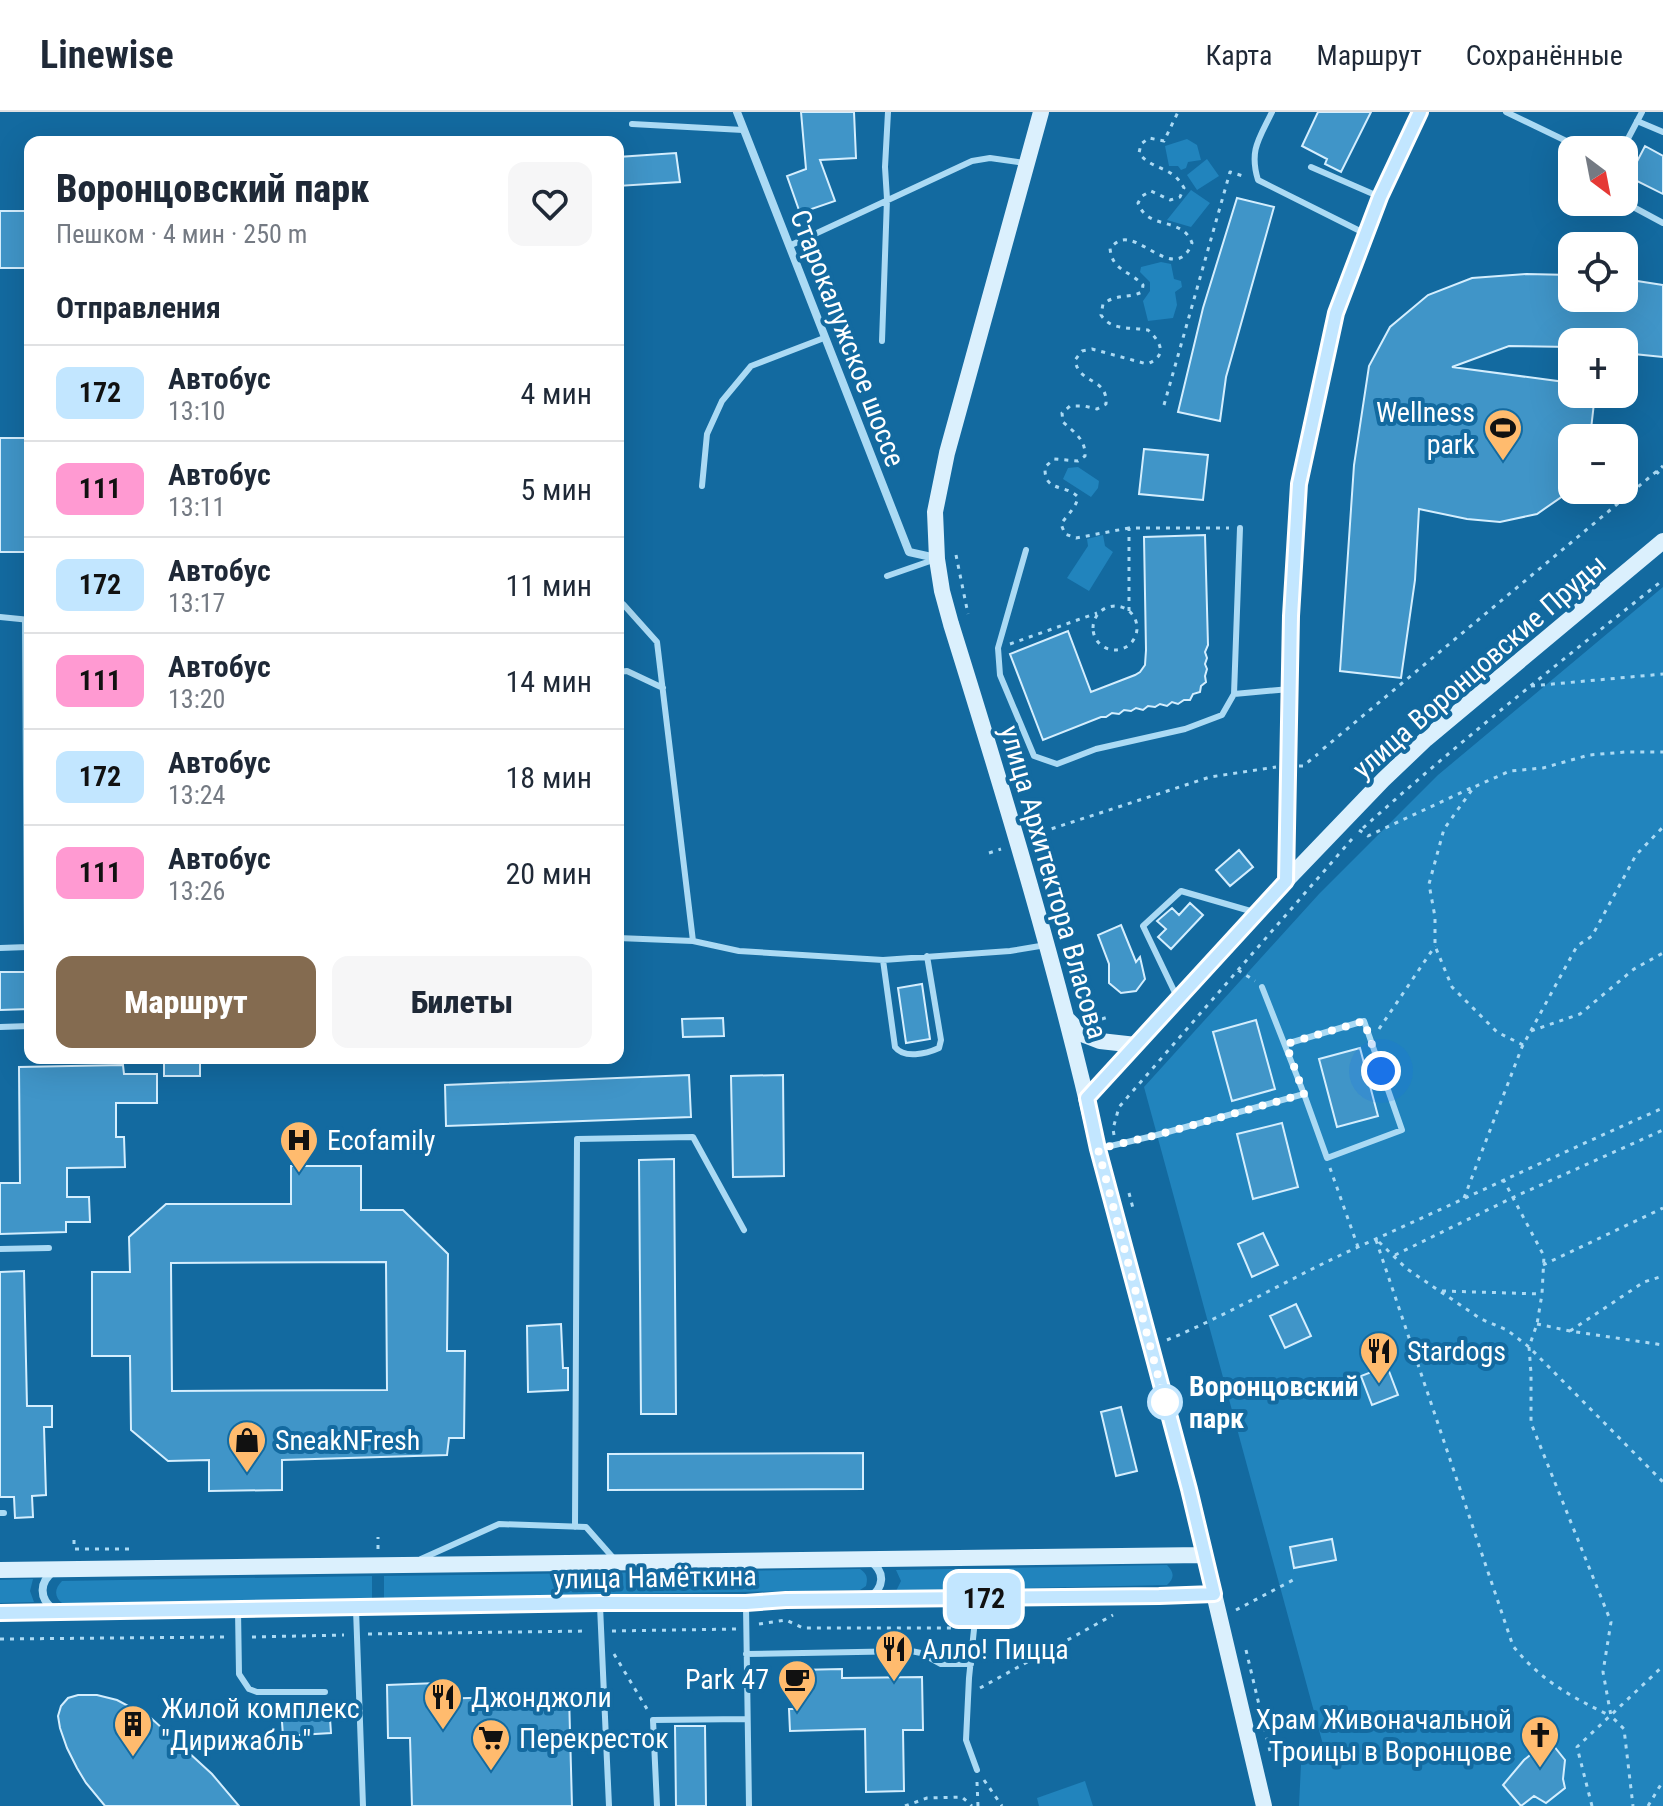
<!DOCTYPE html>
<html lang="ru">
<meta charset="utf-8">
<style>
body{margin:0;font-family:"Roboto Condensed",sans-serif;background:#f6f6f7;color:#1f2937;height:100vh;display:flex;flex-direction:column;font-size:30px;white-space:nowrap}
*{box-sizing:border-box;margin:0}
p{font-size:26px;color:#747a83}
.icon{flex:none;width:44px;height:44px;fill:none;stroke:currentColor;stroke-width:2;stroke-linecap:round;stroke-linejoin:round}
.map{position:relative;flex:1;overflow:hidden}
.drawer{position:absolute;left:24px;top:24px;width:600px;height:928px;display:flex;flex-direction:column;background:#fff;border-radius:16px;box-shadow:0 8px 32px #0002}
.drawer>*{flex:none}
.badge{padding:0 16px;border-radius:12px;font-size:28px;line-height:52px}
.needle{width:52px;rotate:148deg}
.buttons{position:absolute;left:1558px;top:24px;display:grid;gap:16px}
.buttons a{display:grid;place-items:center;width:80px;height:80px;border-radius:16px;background:#fff;box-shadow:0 8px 32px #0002;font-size:40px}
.you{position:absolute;width:40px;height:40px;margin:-20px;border:6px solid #fff;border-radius:50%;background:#1a73e8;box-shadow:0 0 0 12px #1a73e833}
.map>.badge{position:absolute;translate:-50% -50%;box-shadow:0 0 0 4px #fff}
h2{padding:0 32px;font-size:30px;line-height:72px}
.round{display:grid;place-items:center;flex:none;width:84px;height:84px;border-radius:16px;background:#f6f6f7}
.overview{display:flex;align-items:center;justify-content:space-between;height:136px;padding:0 32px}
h1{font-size:38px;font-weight:800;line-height:60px}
.cta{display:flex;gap:16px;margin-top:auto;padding:16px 32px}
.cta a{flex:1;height:92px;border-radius:16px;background:#846b50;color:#fff;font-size:32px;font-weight:800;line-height:92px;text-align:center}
.cta a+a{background:#f6f6f7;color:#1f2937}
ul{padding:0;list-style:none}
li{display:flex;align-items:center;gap:24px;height:96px;padding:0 32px;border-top:2px solid #e0e1e3}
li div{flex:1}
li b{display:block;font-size:30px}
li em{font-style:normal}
li .badge{min-width:88px;font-weight:700;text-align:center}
header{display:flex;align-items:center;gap:48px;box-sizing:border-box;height:112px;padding:0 40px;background:#fff;border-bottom:2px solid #e0e1e3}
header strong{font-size:38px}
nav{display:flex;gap:44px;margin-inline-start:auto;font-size:28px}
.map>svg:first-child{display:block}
.green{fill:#2184bd}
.building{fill:#4095c8;stroke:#d4eefe;stroke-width:2;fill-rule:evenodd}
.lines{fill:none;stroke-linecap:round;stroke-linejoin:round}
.path{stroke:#abdaf4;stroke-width:3;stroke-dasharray:4 6;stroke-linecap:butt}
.lane{stroke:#abdaf4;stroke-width:6}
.street{stroke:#abdaf4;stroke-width:8}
.secondary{stroke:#dbf0fd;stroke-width:16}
.line-casing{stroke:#fff;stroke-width:18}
.line{stroke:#c2e6ff;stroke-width:12}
.walk{stroke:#fff;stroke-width:8;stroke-dasharray:0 14.4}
.stop-dot{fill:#fff;stroke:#c2e6ff;stroke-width:4}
.labels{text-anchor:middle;stroke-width:8;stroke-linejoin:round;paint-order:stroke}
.street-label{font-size:28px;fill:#fff;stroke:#136aa0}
.poi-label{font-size:28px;fill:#fff;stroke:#136aa0;text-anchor:start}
.stop-label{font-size:28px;font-weight:bold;fill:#fff;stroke:#136aa0;text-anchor:start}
</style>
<header>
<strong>Linewise</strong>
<nav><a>Карта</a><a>Маршрут</a><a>Сохранённые</a></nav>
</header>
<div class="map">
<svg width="1663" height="1694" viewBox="0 0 1663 1694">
<rect width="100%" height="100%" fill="#136aa0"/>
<path class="green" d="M1187,27L1197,33L1201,48L1188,50L1186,56L1181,58L1178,54H1169L1165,34Z
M1207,47L1219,64L1197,78L1187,63Z
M1191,78L1210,91L1191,115L1167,108Z
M1161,150L1171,152L1174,167L1181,169L1182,175L1175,180L1177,193L1173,206L1148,209L1143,189L1150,179V170L1140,160L1141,155Z
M1078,355L1099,369L1098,376L1091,385L1063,367L1068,356Z
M1103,423L1105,434L1113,440L1089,479L1067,466L1088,434L1087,427Z
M1663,475V1694H1299L1302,1632L1328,1651L1144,975L1319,782L1438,663Z
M1167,1453C1174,1460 1175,1466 1167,1473L896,1479L901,1469L896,1458Z
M860,1457C867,1462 868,1465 866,1474L860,1478L384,1486V1464Z
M372,1464V1486L63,1492C54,1485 54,1477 62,1469Z
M33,1467L30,1479L34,1490L0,1491V1468Z
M1085,1669L1093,1694H1039L1037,1686Z"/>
<path class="building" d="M801,0H854L856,46L820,48L835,89L800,101L787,64L806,57Z
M1318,0H1371L1341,60L1325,52L1327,47L1302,34Z
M1645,34L1663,44V82L1629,65Z
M676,41L680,70L618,74V45Z
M1237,86L1274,95L1226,265L1220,309L1178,300L1203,196Z
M0,99H30V156H0Z
M1526,162L1572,163V186H1624V167L1663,173V245L1624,241V230H1572V235L1509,234L1452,255L1572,271V282H1595L1590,326H1572V375L1570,379L1537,402L1500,410L1467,407L1419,397L1415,468L1401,566L1340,559L1354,353L1369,254L1390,215L1428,183L1472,166Z
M0,326H30V440H0Z
M1144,337L1208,343L1203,388L1139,382Z
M1205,423L1208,533L1205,540L1207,546L1205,552L1207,557L1205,564L1206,570L1201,574L1200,580L1193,582L1190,588H1184L1178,592L1172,590L1167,594L1160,592L1155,595L1148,594L1143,598L1136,596L1131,599L1124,598L1119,602L1112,601L1106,605H1101L1043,628L1010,542L1068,519L1091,580L1135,563L1140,560L1145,553L1146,538L1144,425Z
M1239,738L1253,755L1230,774L1216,758Z
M1190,791L1203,803L1171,837L1158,825L1166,817L1157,809L1172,796L1179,803Z
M1121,813L1136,850L1140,845L1145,867L1136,879L1121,881L1109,871V852L1098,823Z
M0,860H30V897L0,898Z
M922,872L930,927L906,931L898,876Z
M723,906L724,924L683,925L682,907Z
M1256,908L1275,977L1232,989L1213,920Z
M1360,936L1378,1004L1337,1015L1319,947Z
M164,946H200V964H164Z
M123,953L124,962H157V991H116V1025H124L125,1055L67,1056V1085H89L90,1110H66V1120L0,1122V1071H20L19,955Z
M689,963L691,1005L446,1014L445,973Z
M783,963L784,1064L733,1065L731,964Z
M1282,1011L1298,1075L1253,1087L1237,1022Z
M674,1047L676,1302H641L639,1048Z
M291,1054H361V1098H403L448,1142L447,1239H465L464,1326H449L447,1343L282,1348V1378L209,1379V1348L168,1349L131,1318L130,1244H92V1160H130L129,1125L166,1092H291ZM386,1150L387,1278L172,1279L171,1151Z
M1263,1121L1278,1153L1252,1165L1238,1132Z
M24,1159L27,1294H52V1315H44L46,1383L32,1384L33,1405L15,1406L14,1385H0V1160Z
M1296,1192L1311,1224L1285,1236L1270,1204Z
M561,1212L563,1256H568V1278L528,1280L527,1214Z
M1387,1254L1398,1283L1372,1293L1361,1264Z
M1121,1295L1137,1359L1116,1364L1101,1300Z
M863,1341V1377L608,1378V1342Z
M1332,1427L1336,1448L1294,1456L1290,1435Z
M842,1557V1566L922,1565L923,1618H903L904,1679L866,1680L865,1617L790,1619L789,1597H798L797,1558Z
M437,1571V1587L569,1583L572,1694H412L410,1626H388L387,1573Z
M78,1583H97L117,1588L151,1606L212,1662L239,1694H105L86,1671L77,1656L67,1636L60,1616L58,1604L61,1594L68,1586Z
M329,1592L331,1621L283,1624L281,1596Z
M675,1614H705L706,1694H676Z
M1549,1628L1565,1648L1563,1667L1565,1676L1546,1691L1534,1684L1521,1694L1503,1673L1524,1648Z"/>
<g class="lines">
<path class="path" d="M1164,293L1230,60L1243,64
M1656,359L1663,366
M1129,416L1076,426L1065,422L1061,412C1067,403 1076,396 1078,385C1064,371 1044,381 1045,355L1054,347L1078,349L1085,344C1086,328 1074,320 1063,310L1062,301L1070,294H1084L1097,297L1106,292C1108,265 1079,273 1075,248L1082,239L1092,237L1147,252C1168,244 1161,230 1148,218C1131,215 1111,219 1101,203L1103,192C1118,181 1127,187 1142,180L1143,173C1129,158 1112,159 1110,136C1115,131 1120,127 1127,128C1148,130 1178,168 1192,131C1182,104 1148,119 1138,91L1142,84L1151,79L1170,88L1180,85L1184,76C1172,53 1152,59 1139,41L1141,32L1149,26L1164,29L1178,0
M956,443L968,502
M1093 516a22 22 0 1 1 44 0a22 22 0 1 1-44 0Z
M1129,499V416H1229
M1010,532L1097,501
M1531,574L1663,562
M1323,637L1663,354
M1299,654H1303L1318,642
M1363,716C1460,629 1561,549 1663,468
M1359,718L1368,724L1471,676
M1034,726L1051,717L1210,665L1276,655
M989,741L1001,737
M1238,858L1255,869
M1079,890L1099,908L1108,905
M1379,917L1435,834
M1531,919L1580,902L1634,857L1663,841
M1523,933L1497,920L1452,875L1435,834V805L1429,772L1444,717L1474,675L1510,659L1543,656L1589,643L1625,640H1663
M1114,1023L1113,1017L1119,995L1352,727
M1330,1056L1358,1135
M1503,1067L1544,1144L1542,1182L1537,1212L1529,1235L1531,1261V1311L1611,1510L1603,1560L1611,1604L1624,1617L1633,1694
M1129,1081L1134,1100
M1464,1086L1522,935L1577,834L1592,824L1636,743L1663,715
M1376,1128L1513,1534C1539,1567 1571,1585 1609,1603
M1379,1130L1407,1157L1481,1207L1507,1218L1529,1235L1663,1370
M1395,1143L1514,1085L1663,1018
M1543,1153L1663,1096
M1442,1179L1542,1182
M1537,1212L1570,1219L1663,1233
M1570,1219L1644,1170L1663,1164
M1167,1228C1232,1201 1294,1164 1358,1135C1460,1089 1561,1041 1663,996
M74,1428V1437H132
M378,1437V1425
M1236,1498L1293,1468
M759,1512L786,1508L803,1516H952L964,1513
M612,1519L736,1517
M368,1522L588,1519
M252,1525L344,1523
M0,1527L228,1525
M1246,1538L1270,1639
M614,1542L647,1597
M980,1576L1113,1503
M984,1668L1002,1694
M977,1670L978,1694
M905,1694L927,1686L962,1685L972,1694
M1592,1694L1577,1635L1663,1554
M1648,1694L1663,1669"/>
<path class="lane" d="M1272,0C1259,27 1249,38 1258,68L1366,122
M1506,0L1585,38
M1637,9L1663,20
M632,12L743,18
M1622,38L1642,0
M1311,55L1380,85
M1624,90L1663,111
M789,134L972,49L990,46L1025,51
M882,229L887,87L885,55L888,0
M702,374L707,322L722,289L751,254L824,226
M1026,438L998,536L1000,563L1034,644L1057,652L1096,637L1185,617L1222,603L1234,582L1290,577
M887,464L936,447
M618,492H623L657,530L693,829
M0,505L30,508
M25,508L27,835
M618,560L627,559L663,576
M1234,582L1240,416
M618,826L693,829L739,839L883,848L1010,839L1046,833
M0,836L28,835
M883,848L895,935C904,947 926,942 939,936L941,928L927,844
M1177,885L1143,814L1181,779L1254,800
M0,915L30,914
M1286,932L1364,909L1402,1018L1327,1046L1304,982
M1098,1037L1157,1023L1304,982L1262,875
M0,1137L49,1136
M0,1401H4
M575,1415L577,1027L693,1025L744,1118
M421,1447L499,1412L586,1415L616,1449
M600,1494L609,1694
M746,1494L749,1694
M356,1497L363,1694
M238,1498L239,1562L249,1577L257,1580H325
M746,1542L911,1539L921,1541L941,1552H971
M977,1658L966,1628L969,1566L977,1488
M657,1694L653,1608L747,1607"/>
<path class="street" d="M737,0L909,440L936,446
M1286,766L1291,504L1299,372L1336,201L1380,85L1420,0
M869,1486C884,1476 886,1460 870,1449
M53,1497C39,1486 39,1470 54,1459"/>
<path class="secondary" d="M1041,0L947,341L935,400L937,447L942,479L951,512C1005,685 1058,859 1098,1037L1191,1384L1264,1694
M1067,907L1082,922L1100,929L1136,933
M1087,986L1286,769L1383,668L1426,627L1663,429
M0,1458L1205,1443
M0,1501L600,1491H746L786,1488L1159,1484L1214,1482"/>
</g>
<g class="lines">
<g class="line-casing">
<path id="line" d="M0,1501L600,1491H746L786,1488L1159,1484L1214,1482L1189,1377L1098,1037L1087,986L1286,769L1291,504L1299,372L1336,201L1380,85L1420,0"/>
</g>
<use href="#line" class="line"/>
<path class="walk" d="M1165,1290L1098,1037L1157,1023L1304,982L1286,932L1364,909L1381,959"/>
</g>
<defs>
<g id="stadium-pin" transform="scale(2)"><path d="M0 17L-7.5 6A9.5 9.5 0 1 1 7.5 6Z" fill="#ffbb6e" stroke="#136aa0"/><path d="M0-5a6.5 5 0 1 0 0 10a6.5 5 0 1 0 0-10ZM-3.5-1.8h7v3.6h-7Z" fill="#111"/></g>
<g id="hospital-pin" transform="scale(2)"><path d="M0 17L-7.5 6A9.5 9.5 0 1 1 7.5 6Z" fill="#ffbb6e" stroke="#136aa0"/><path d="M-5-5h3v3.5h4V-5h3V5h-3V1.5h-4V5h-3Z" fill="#111"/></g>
<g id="restaurant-pin" transform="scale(2)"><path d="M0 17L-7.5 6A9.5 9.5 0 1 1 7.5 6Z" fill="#ffbb6e" stroke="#136aa0"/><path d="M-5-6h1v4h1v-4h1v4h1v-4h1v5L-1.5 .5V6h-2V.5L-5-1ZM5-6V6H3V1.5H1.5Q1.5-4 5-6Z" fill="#111"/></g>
<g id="shop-pin" transform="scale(2)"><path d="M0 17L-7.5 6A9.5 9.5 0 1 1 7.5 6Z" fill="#ffbb6e" stroke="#136aa0"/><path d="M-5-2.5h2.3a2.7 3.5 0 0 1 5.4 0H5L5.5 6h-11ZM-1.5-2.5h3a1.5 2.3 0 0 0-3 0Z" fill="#111"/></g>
<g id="cafe-pin" transform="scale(2)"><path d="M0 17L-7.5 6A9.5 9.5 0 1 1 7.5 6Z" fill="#ffbb6e" stroke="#136aa0"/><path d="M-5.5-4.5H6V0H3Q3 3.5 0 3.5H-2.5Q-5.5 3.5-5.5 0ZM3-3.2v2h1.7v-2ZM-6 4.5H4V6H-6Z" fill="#111"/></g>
<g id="building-pin" transform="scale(2)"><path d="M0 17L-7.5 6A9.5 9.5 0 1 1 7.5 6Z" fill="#ffbb6e" stroke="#136aa0"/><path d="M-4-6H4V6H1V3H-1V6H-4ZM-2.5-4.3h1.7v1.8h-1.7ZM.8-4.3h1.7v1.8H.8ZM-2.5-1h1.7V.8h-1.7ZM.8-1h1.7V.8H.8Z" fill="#111"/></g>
<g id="church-pin" transform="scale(2)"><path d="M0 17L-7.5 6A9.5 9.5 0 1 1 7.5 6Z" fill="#ffbb6e" stroke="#136aa0"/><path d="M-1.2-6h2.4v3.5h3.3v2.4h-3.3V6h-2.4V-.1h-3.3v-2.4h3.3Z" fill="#111"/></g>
<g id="supermarket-pin" transform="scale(2)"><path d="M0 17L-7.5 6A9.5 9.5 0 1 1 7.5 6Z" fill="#ffbb6e" stroke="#136aa0"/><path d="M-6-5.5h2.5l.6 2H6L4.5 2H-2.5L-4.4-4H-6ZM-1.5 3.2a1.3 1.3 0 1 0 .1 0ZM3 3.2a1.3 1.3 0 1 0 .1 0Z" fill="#111"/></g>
</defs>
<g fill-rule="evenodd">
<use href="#stadium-pin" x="1503" y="316"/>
<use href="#hospital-pin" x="299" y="1028"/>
<use href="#restaurant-pin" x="1379" y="1239"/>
<use href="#shop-pin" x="247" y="1328"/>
<use href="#restaurant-pin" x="894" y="1537"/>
<use href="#cafe-pin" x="797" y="1567"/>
<use href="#restaurant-pin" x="443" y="1585"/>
<use href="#building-pin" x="133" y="1612"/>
<use href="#church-pin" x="1540" y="1623"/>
<use href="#supermarket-pin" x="491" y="1626"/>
</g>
<circle class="stop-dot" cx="1165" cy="1290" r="16"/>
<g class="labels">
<g class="street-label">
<text transform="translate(848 226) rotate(69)" y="10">Старокалужское шоссе</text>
<text transform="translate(1479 554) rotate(-41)" y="10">улица Воронцовские Пруды</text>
<text transform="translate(1054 770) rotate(74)" y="10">улица Архитектора Власова</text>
<text transform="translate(655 1465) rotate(-1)" y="10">улица Намёткина</text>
</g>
<g class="poi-label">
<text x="1475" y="310" text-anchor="end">Wellness<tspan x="1475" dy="32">park</tspan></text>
<text x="327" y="1038">Ecofamily</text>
<text x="1407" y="1249">Stardogs</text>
<text x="275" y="1338">SneakNFresh</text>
<text x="922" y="1547">Алло! Пицца</text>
<text x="769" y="1577" text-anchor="end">Park 47</text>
<text x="471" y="1595">Джонджоли</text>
<text x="161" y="1606">Жилой комплекс<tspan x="161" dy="32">"Дирижабль"</tspan></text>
<text x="1512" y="1617" text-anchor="end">Храм Живоначальной<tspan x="1512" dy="32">Троицы в Воронцове</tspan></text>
<text x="519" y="1636">Перекресток</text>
</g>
<g class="stop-label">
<text x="1189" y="1284">Воронцовский<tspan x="1189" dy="32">парк</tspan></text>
</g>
</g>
</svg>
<div class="buttons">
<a><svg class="needle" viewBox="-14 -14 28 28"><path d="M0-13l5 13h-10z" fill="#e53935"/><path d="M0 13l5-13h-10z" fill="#747a83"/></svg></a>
<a><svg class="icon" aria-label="locate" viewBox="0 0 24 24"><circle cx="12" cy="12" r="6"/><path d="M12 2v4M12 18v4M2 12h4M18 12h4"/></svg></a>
<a>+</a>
<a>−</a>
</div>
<div class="you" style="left:1381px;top:959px"></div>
<b class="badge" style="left:984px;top:1487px;background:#c2e6ff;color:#111">172</b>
<section class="drawer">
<div class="overview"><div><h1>Воронцовский парк</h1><p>Пешком · 4 мин · 250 m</p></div><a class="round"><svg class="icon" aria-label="heart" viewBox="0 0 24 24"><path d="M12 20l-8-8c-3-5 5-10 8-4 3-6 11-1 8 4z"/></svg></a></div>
<h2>Отправления</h2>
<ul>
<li><span class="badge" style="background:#c2e6ff;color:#111">172</span><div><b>Автобус</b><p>13:10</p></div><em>4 мин</em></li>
<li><span class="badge" style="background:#ff9ad2;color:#111">111</span><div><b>Автобус</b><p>13:11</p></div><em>5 мин</em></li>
<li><span class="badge" style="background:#c2e6ff;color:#111">172</span><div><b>Автобус</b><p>13:17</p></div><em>11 мин</em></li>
<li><span class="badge" style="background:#ff9ad2;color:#111">111</span><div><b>Автобус</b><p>13:20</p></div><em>14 мин</em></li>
<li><span class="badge" style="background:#c2e6ff;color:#111">172</span><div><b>Автобус</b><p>13:24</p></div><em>18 мин</em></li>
<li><span class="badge" style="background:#ff9ad2;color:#111">111</span><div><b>Автобус</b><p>13:26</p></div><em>20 мин</em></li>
</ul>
<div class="cta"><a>Маршрут</a><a>Билеты</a></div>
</section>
</div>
